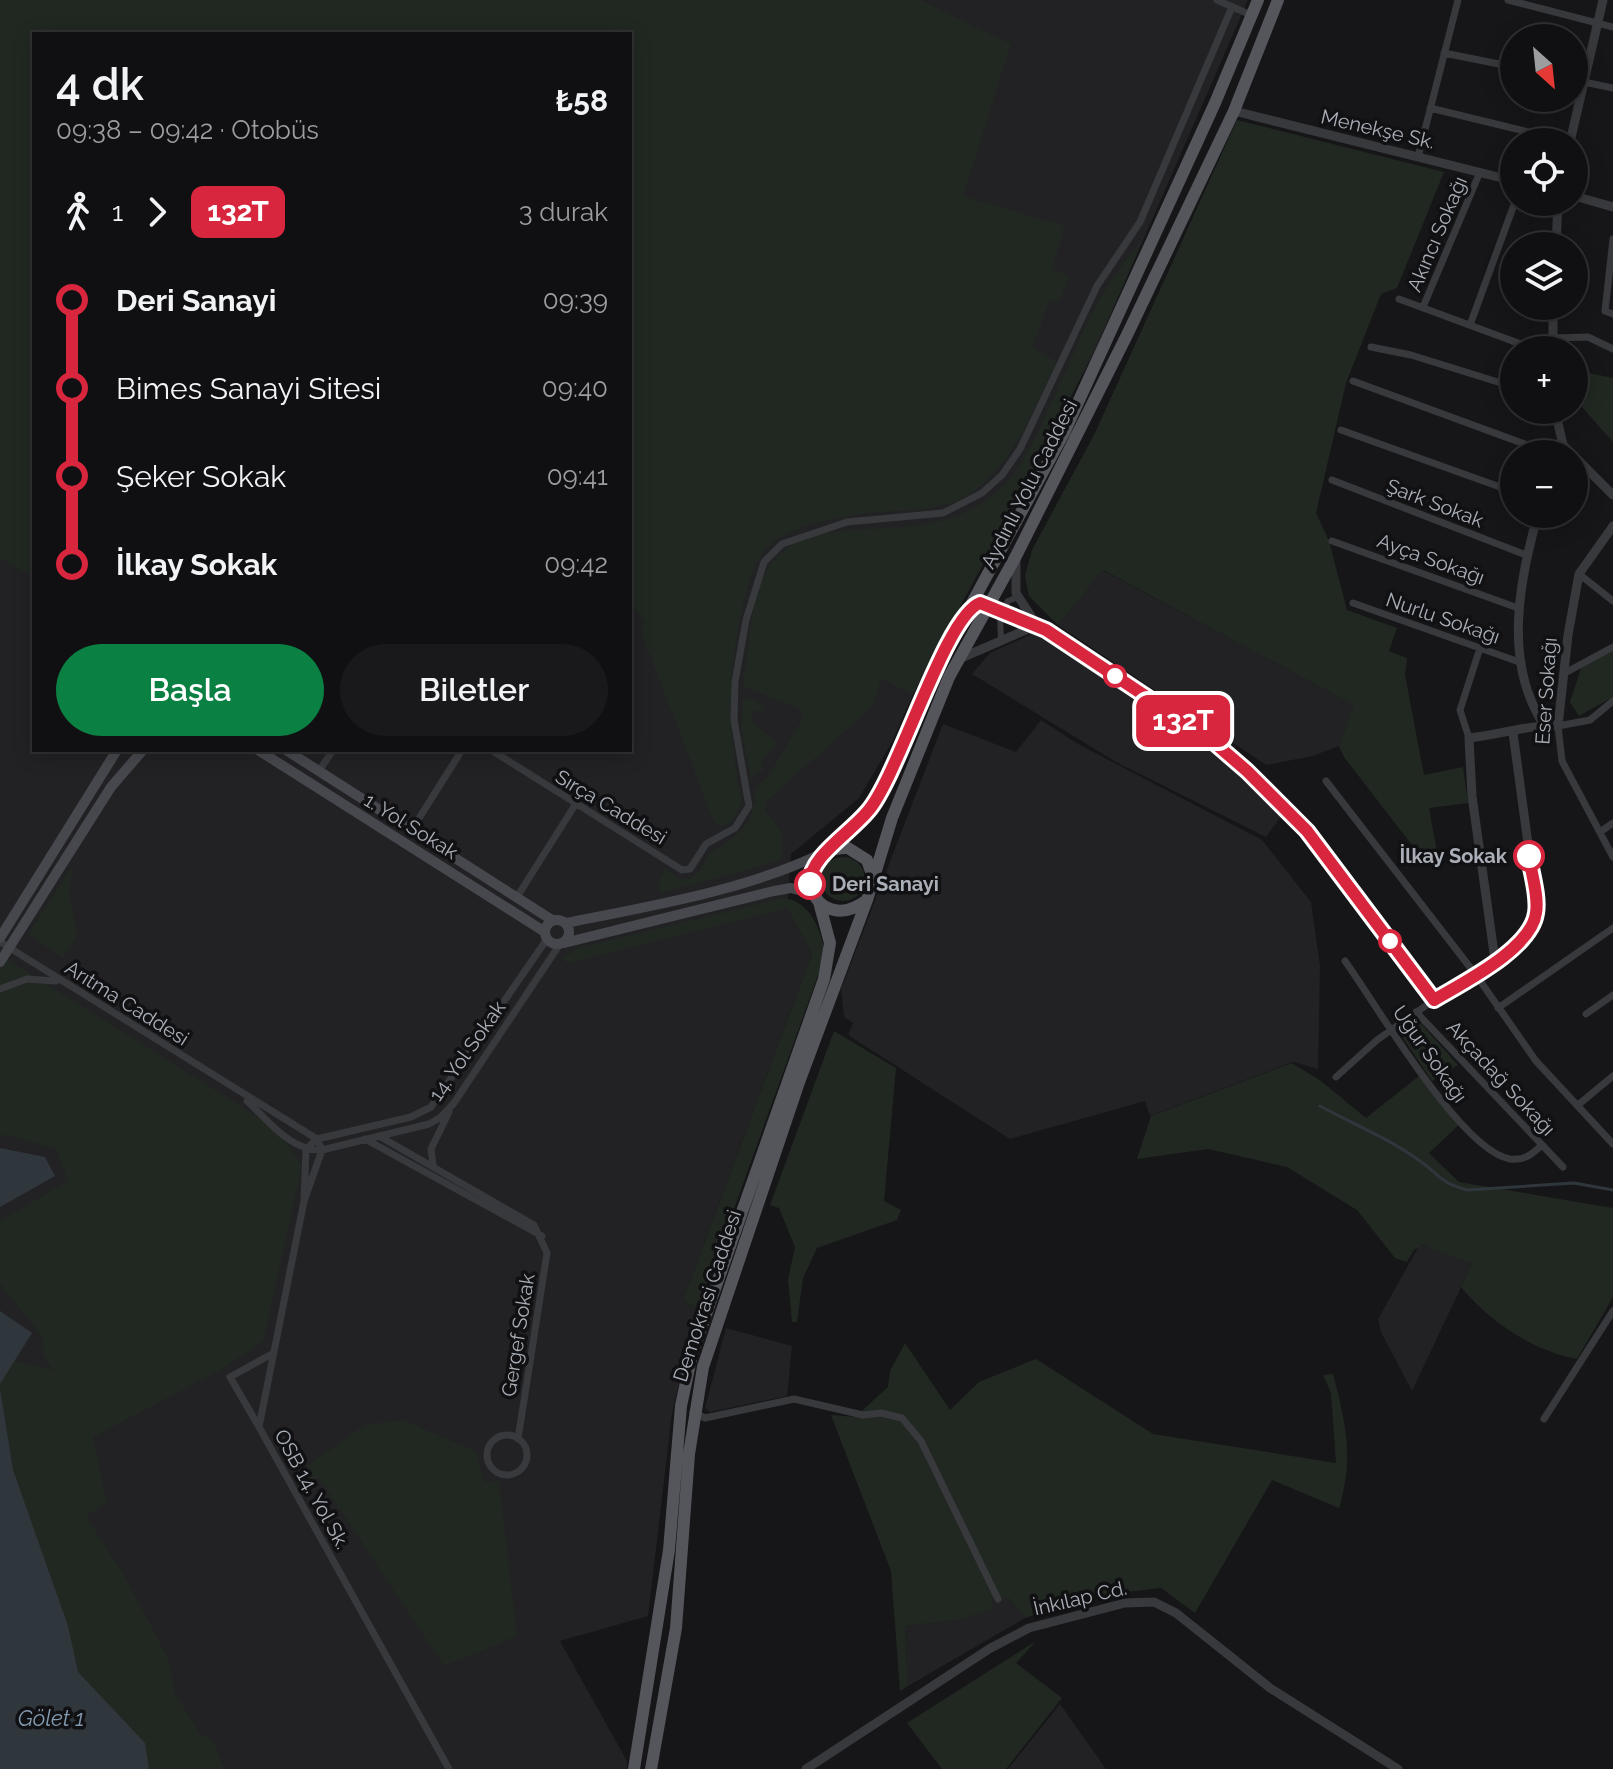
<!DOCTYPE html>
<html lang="tr">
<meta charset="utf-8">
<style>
body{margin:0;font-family:Raleway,sans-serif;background:#19191b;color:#f1f3f6;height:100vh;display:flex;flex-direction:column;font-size:30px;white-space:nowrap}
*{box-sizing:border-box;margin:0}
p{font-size:26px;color:#9c9d9f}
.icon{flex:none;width:44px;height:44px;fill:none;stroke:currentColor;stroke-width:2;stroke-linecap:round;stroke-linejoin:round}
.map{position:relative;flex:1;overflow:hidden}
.sheet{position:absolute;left:32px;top:32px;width:600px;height:720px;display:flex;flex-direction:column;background:#101012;border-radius:0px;box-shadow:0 4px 20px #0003,0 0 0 2px #303032}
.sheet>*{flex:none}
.badge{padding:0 16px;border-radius:12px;font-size:28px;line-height:52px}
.needle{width:52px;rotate:153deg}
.controls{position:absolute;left:1500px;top:24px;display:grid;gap:16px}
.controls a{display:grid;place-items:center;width:88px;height:88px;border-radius:50%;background:#101012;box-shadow:0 4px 20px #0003,0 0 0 2px #303032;font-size:40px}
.map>.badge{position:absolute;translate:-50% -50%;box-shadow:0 0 0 4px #fff}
.legs{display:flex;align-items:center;gap:12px;height:88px;padding:0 24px;font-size:26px}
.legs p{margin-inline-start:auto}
.head{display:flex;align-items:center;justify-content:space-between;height:136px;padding:0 24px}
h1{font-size:44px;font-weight:600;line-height:60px}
.cta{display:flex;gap:16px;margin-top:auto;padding:16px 24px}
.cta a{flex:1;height:92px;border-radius:48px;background:#0b8043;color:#fff;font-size:32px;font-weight:600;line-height:92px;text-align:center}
.cta a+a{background:#19191b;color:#f1f3f6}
ul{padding:0 24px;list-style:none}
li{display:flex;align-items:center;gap:28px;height:88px;font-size:30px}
li i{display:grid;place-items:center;width:12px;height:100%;margin:0 10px;background:currentColor}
li i::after{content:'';width:20px;height:20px;margin:-10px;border:6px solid;border-radius:50%;background:#101012}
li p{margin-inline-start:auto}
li:first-child i{background:linear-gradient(#0000 50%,currentColor 0)}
li:last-child i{background:linear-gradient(currentColor 50%,#0000 0)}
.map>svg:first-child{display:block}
.built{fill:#222225;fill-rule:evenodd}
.green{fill:#212822}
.water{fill:#2f373d}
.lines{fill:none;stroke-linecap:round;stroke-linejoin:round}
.stream{stroke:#2f373d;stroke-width:3}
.pedestrian{stroke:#38393d;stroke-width:6}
.minor{stroke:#38393d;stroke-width:7}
.tertiary{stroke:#38393d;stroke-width:9}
.secondary{stroke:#46484d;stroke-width:10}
.primary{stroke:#54565c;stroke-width:12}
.line-1-casing{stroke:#fff;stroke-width:18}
.line-1{stroke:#d7263d;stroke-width:12}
.stop-1-dot{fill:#fff;stroke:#d7263d;stroke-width:4}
.labels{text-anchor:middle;stroke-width:7;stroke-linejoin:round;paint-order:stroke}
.street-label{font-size:20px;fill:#a9aeb7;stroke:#111113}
.stop-label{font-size:20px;font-weight:bold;fill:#a9aeb7;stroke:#111113;text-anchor:end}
.water-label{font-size:22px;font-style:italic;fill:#839bb0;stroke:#111113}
</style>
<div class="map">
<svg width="1613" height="1769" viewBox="0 0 1613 1769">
<rect width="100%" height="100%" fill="#161618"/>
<path class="built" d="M0,0H1248L1093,355L913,694L892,742L859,798L791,854L787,908L812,954L683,1300L698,1309L672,1413L648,1616L560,1641L627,1761V1769H0ZM34,34H630V750H34Z
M1102,570L1355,705L1339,746L1313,756L1266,765L1058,625Z
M1034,633L1202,740L1244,775L1283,814L1266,837L1116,762L972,674L990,653Z
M1041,720L1078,744L1262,840L1311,902L1320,966L1318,1069L1293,1062L1150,1116L1145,1101L1010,1139L848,1035L853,1023L844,1017L841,989L943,724L1016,752Z
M1419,1246H1428L1472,1264L1412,1391L1381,1332L1378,1319Z
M726,1328L792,1346L787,1396L710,1412L705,1408Z
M992,1596L1010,1599L1025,1618L908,1686L905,1626L958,1620Z
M1060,1704L1106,1769H1008Z"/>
<path class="green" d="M0,0H920L1011,44L963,196L1065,226L1052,269L1069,276L1059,303L1050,300L1032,348L1057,362C1035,404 1016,459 977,489C941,517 896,507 855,515C829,519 789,527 770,545C753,561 748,584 743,605C727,674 727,734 742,802L731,823L720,826L714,822L641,631L645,621L630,604V34H34V578L0,558Z
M1237,120L1444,172L1397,288L1381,294L1346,383L1316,513L1329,541L1347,610L1397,628L1389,651L1407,658L1405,675L1424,775L1463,767L1468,803L1429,808L1437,852L1422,858L1344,757L1339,746L1354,705L1103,570L1058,625L1029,596L1025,576L1032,550L1095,433Z
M1142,240C1078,398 993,544 913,694L881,679L873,706L767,801L765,809L783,835L782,860L661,893L658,887L665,868L679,878C700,883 701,864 711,852C713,850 719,847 722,846C744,831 757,816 755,788L769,775L802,720L800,709L743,686C749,651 749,604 765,573C793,518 878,534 927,524C955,519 986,505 1006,483C1028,459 1042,422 1056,393C1072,358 1086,321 1106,289C1116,272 1130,256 1142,240Z
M1574,370L1613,378V442L1574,398Z
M1613,651V697L1579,716L1570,702L1581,668Z
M747,698L762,705L766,711H753L752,722L778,743L760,763L764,769L751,779L741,729L743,700Z
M821 879a22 22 0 1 1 44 0a22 22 0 1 1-44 0Z
M73,865L69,893L77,935L63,958L28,934Z
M783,898C811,901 822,931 825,956L698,1309L683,1300L812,954L787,908L567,963L563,958L578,948Z
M0,955L276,1128L302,1165L263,1342L213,1374L93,1437L107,1503L86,1516L125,1577L168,1658L175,1693L199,1733L212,1739L225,1769H0V1358L52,1370L44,1355L43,1337L0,1284V1221L68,1181L56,1149L8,1135L0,1136Z
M1416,1018L1458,1065L1432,1081L1399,1032Z
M834,1031L896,1068L884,1201L901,1210L897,1220L817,1248L803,1278L797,1322H792L788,1279L795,1247L779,1208L770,1205Z
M1292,1063L1321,1081L1366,1118L1419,1076L1461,1123L1429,1153L1459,1182L1613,1208V1297L1577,1359C1532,1350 1491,1323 1461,1287L1472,1264L1423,1245L1414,1250L1407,1262L1395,1258L1357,1210L1287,1167L1208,1149L1137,1159L1151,1116Z
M905,1343L950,1410L979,1382L1036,1359L1153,1434L1336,1463L1331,1393L1323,1375L1333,1374C1346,1423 1354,1459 1339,1508L1272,1480L1195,1613L1161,1588L1092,1596L1025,1618L1010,1599L993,1596L992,1609L958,1620L905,1626L908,1686L900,1691L891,1571L831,1415L855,1417L888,1387L890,1371Z
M403,1420L475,1451L484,1482L499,1481L517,1636L444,1666L319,1478L304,1481L298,1472L365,1425Z
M1036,1641L1016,1663L1062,1698L1006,1769H942L907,1723Z"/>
<path class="water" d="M0,1148L45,1157L55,1176L0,1207Z
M0,1311L32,1333L0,1384Z
M0,1389L13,1470L68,1626L78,1672L145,1743L149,1769H0Z"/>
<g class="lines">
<path class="stream" d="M1320,1106C1353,1124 1390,1139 1420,1161C1442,1177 1439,1182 1467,1190L1574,1183L1613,1190"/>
<path class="pedestrian" d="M1001,640L1000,616L1008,601L1018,597"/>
<path class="minor" d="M1217,0L1251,15
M1508,0L1613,27
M1444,53L1514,67
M1574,80L1613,88
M1430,108L1570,142
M1418,157L1458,0
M1613,239L1605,311L1613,314
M1399,299L1537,350
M1423,307L1480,172
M1470,325L1515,202
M1552,338L1588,337L1613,349
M1371,347L1411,355L1514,387
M1353,381L1552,454
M1341,430L1514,492
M1332,480L1526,555
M1332,541L1518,608
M1579,574L1613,601
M1353,603L1522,663
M1563,674L1613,647
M1613,701L1590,720L1558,726L1562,761L1613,857
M1469,738L1460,710L1480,648
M491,750L682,870L690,869L706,844L735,828L749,806L734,720L735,682L746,620L764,562L782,544L847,522L943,513L982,493L1002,475L1020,449L1097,286L1140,222L1232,7
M319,771L333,750
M1326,781L1476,975L1536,1061L1613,1144
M411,831L462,750
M1600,832L1613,823
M517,897L575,805
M0,942L317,1139L411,1117L431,1107L547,939
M1345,961C1376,1004 1461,1151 1510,1159C1525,1161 1532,1154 1542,1145
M0,989L27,979L56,981
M1498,1008L1613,928
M1416,1012L1563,1167
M1586,1014L1613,995
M1336,1077L1377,1040L1434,1000
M247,1101C269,1121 290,1151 322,1150L429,1124L441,1117L454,1103L560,944
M1578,1105L1613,1076
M379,1136L534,1225L547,1253L518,1439
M365,1139L542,1236
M433,1165L431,1149L449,1112
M304,1201L306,1149L317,1139L322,1150L304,1201L259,1427L449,1769
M693,1412L705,1418L794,1399L863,1415L881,1413L902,1418L921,1441L998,1599
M1544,1419L1613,1311
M259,1427L230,1377L272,1354
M487 1455a20 20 0 1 1 40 0a20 20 0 1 1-40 0Z"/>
<path class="tertiary" d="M1234,111L1514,181
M1570,142L1603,0
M1574,196L1613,207
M1556,246L1558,202
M1553,350V306
M1555,410L1563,445L1572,454
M1574,456L1613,495
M1538,514C1519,581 1503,663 1544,725
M1016,561V593L1036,624
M970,610L986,603L1046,630L1210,739L1247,771L1307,831L1434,1000L1476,975L1531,932L1537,910L1513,733
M959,659L1028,629H1039
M1495,960L1472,796L1469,738C1496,735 1533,724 1558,726L1568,635L1579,574L1613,526
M806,1769L989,1649L1029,1628L1125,1603L1154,1602L1176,1613L1270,1688L1398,1769"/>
<path class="secondary" d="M258,750L545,932
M286,750L552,920
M545 932a12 12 0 1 1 24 0a12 12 0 1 1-24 0Z
M566,923C650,906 743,891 821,854
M0,938L117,750
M564,943L774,891L791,888L813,894
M0,962L111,787L143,750"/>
<path class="primary" d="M833,849L870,809L883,789L939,664L1064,433L1215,103L1258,0
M867,900C811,942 782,846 848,848L867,860L873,877
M634,1769L669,1550L681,1406L692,1354L824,979L830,943L819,902
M651,1769L676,1628L689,1454L703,1367L798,1085L867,900L892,818L949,677L1016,556L1127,335L1234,111L1278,0"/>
</g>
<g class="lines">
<g class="line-1-casing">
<path id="line-1" d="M810,884C809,857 849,834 868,811C899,775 945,616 980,603L1046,630L1210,739L1247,771L1307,831L1434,1000C1464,982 1531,949 1536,913C1539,896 1531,873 1529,856"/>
</g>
<use href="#line-1" class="line-1"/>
</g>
<g class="stop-1-dot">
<circle cx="1115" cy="676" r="10"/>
<circle cx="1529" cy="856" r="14"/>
<circle cx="810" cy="884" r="14"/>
<circle cx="1390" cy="941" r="10"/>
</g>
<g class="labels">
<g class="street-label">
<text transform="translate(1378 129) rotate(13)" y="7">Menekşe Sk.</text>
<text transform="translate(1437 234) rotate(-67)" y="7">Akıncı Sokağı</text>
<text transform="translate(1029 484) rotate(-63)" y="7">Aydınlı Yolu Caddesi</text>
<text transform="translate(1435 503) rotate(21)" y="7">Şark Sokak</text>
<text transform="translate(1431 559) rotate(20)" y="7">Ayça Sokağı</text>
<text transform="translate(1443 618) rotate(19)" y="7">Nurlu Sokağı</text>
<text transform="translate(1546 691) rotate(-86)" y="7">Eser Sokağı</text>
<text transform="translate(611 807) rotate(31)" y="7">Sırça Caddesi</text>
<text transform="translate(411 826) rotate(32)" y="7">1. Yol Sokak</text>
<text transform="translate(127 1003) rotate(32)" y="7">Arıtma Caddesi</text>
<text transform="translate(467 1051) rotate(-55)" y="7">14. Yol Sokak</text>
<text transform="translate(1430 1054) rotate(55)" y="7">Uğur Sokağı</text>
<text transform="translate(1501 1078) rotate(47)" y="7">Akçadağ Sokağı</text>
<text transform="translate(707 1296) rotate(-72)" y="7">Demokrasi Caddesi</text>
<text transform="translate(518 1335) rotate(-81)" y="7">Gergef Sokak</text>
<text transform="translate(312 1489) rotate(61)" y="7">OSB 14. Yol Sk.</text>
<text transform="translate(1080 1598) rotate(-13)" y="7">İnkılap Cd.</text>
</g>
<g class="stop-label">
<text x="1507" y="863">İlkay Sokak</text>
<text x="832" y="891" text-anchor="start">Deri Sanayi</text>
</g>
<g class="water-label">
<text x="51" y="1726">Gölet 1</text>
</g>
</g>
</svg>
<div class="controls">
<a><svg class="needle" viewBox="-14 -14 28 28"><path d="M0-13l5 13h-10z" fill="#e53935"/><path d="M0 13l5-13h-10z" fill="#9c9d9f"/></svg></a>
<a><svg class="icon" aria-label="locate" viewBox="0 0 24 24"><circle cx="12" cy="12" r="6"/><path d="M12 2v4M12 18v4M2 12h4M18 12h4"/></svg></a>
<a><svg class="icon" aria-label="layers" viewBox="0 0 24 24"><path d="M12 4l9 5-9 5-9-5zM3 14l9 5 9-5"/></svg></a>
<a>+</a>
<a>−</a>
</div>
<b class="badge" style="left:1183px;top:721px;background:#d7263d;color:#fff">132T</b>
<section class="sheet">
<div class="head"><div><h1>4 dk</h1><p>09:38 – 09:42 · Otobüs</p></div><b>₺58</b></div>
<div class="legs"><svg class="icon" aria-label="walk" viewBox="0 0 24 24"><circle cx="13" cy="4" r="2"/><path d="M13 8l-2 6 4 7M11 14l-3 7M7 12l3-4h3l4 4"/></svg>1<svg class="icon" aria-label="forward" viewBox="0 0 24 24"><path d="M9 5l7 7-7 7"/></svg><b class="badge" style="background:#d7263d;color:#fff">132T</b><p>3 durak</p></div>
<ul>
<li><i style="color:#d7263d"></i><b>Deri Sanayi</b><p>09:39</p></li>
<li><i style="color:#d7263d"></i><span>Bimes Sanayi Sitesi</span><p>09:40</p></li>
<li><i style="color:#d7263d"></i><span>Şeker Sokak</span><p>09:41</p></li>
<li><i style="color:#d7263d"></i><b>İlkay Sokak</b><p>09:42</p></li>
</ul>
<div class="cta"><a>Başla</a><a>Biletler</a></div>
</section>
</div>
